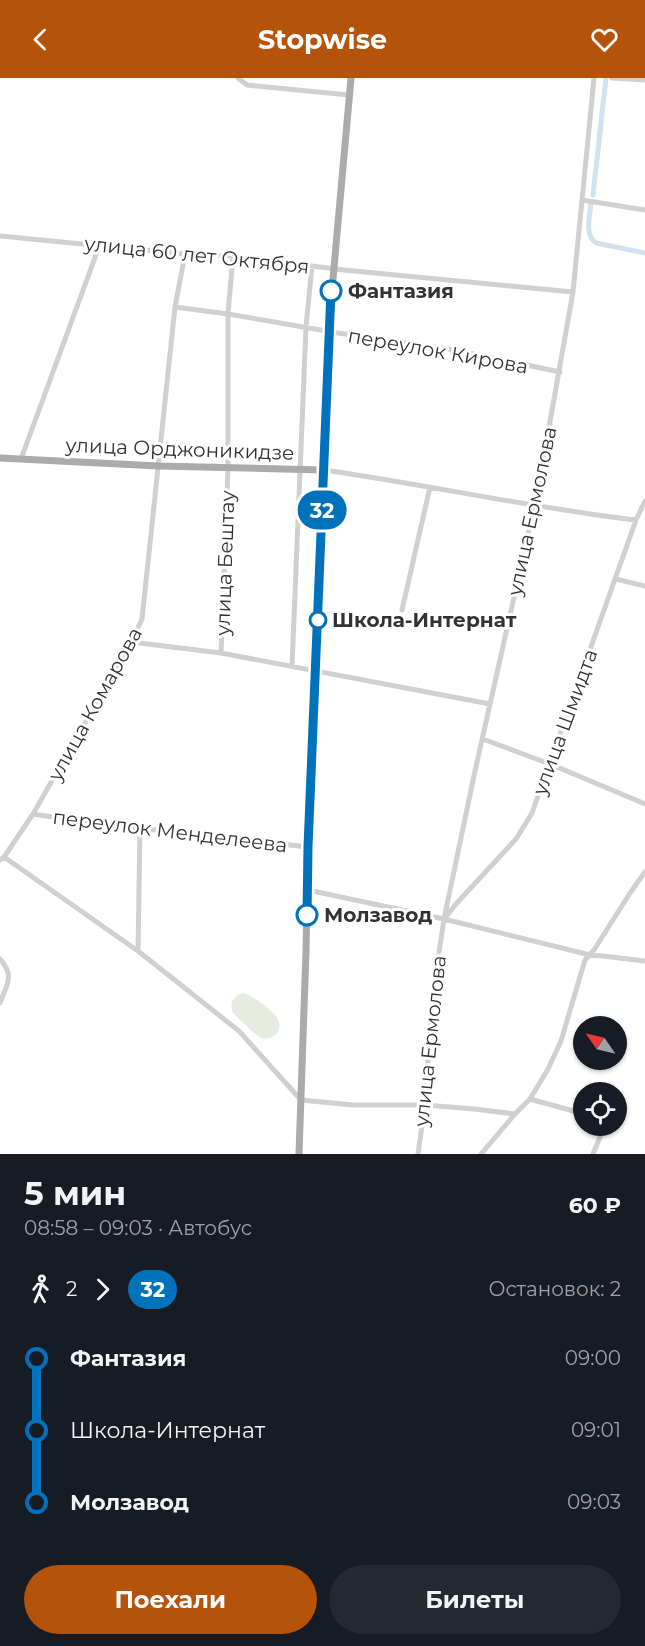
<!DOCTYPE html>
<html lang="ru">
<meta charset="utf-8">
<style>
body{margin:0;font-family:Montserrat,sans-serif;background:#242831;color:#f1f3f6;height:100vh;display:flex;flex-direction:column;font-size:22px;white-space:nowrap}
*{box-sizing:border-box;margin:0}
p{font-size:20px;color:#9ea1a6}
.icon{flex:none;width:33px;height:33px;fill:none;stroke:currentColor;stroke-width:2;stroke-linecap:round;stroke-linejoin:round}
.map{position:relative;height:1076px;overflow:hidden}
.drawer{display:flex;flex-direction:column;background:#171b24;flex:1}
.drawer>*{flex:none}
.badge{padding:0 12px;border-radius:20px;font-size:21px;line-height:39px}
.needle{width:39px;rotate:304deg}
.tools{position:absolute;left:573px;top:938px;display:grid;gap:12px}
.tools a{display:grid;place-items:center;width:54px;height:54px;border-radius:50%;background:#171b24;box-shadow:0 2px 4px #0004;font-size:30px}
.map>.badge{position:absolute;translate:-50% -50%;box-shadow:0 0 0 3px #fff}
.legs{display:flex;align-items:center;gap:9px;height:66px;padding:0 24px;font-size:20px}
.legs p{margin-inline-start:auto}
.head{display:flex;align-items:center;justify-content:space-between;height:102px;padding:0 24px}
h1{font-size:33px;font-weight:700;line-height:45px}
.primary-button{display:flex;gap:12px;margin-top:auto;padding:12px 24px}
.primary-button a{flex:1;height:69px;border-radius:36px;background:#b45309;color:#fff;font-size:24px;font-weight:700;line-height:69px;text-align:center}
.primary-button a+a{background:#242831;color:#f1f3f6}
ul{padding:0 24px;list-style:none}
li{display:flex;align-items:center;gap:21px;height:72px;font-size:22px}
li i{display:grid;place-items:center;width:9px;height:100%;margin:0 8px;background:currentColor}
li i::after{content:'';width:15px;height:15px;margin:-8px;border:4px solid;border-radius:50%;background:#171b24}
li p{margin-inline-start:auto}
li:first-child i{background:linear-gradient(#0000 50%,currentColor 0)}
li:last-child i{background:linear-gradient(currentColor 50%,#0000 0)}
header{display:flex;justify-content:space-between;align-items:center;height:78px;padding:0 24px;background:#b45309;color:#fff;font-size:27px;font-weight:700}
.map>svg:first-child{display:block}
.green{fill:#e6ecdf}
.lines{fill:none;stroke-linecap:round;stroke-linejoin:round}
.canal{stroke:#cfe2ee;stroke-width:5}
.minor{stroke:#d0d0d0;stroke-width:5}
.major{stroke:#ababab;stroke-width:7}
.line-1-casing{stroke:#fff;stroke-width:14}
.line-1{stroke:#0072bc;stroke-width:9}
.stop-1-dot{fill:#fff;stroke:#0072bc;stroke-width:3}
.labels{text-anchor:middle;stroke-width:6;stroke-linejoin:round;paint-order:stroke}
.street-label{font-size:20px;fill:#333;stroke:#fff}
.stop-label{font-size:20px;font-weight:bold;fill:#333;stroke:#fff;text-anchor:start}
</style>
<header><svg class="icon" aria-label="back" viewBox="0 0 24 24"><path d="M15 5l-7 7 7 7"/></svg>Stopwise<svg class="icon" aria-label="heart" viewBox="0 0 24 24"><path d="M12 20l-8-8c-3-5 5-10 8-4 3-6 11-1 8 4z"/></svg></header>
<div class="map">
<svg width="645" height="1076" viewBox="0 0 645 1076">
<rect width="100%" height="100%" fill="#fff"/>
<path class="green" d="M243,915C251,916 277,935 279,944C282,954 272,963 262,960C254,957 240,941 233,935C229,925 233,918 243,915Z"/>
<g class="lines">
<path class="canal" d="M593,117L606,0
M591,125C590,138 584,157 596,165L645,175"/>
<path class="minor" d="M238,0L247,7L349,17
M612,0L645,2
M582,122L645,132
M0,158L185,176L233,178L344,192L573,214
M175,229L228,236L338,255L455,272L560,294
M21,381L100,166
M324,392C429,407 532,430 636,442
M616,501L645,508
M402,532L430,409
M131,564L221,575L490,626
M221,575L228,389V236L233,178
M292,588L306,249L312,188
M483,661L550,686L645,726
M33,736L93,745L308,769
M4,779L138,873L239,953L301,1022L353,1027H425L474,1031L515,1036
M0,782L4,779L33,736L131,564L142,541L175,229L185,176
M308,812L444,841L586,876L645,883
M445,840L456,826L516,761L532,735L636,442L645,423
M138,873L140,750
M0,881C15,898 7,906 0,925
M530,1021L584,1036
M418,1076L425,1027L432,922L444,841L475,693L537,417L573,214L594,0
M481,1076L515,1036L530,1021L548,991L561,963L585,882L594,872L630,815L645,794
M593,1076L605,1047"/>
<path class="major" d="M0,380L158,388L324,392
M299,1076L306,873L308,769L332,212L351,0"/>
</g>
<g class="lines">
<g class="line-1-casing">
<path id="line-1" d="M307,837L308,769L331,213"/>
</g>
<use href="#line-1" class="line-1"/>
</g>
<g class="stop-1-dot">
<circle cx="331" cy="213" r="10"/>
<circle cx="318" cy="542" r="8"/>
<circle cx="307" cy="837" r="10"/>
</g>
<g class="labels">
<g class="street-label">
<text transform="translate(197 177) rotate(6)" y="7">улица 60 лет Октября</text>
<text transform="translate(438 273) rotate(10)" y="7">переулок Кирова</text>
<text transform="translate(180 371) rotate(2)" y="7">улица Орджоникидзе</text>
<text transform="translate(532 433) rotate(-78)" y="7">улица Ермолова</text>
<text transform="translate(225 485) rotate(-88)" y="7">улица Бештау</text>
<text transform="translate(95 626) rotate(-61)" y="7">улица Комарова</text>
<text transform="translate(565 644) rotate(-70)" y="7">улица Шмидта</text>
<text transform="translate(170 753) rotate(7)" y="7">переулок Менделеева</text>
<text transform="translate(430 963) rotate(-84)" y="7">улица Ермолова</text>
</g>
<g class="stop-label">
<text x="348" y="220">Фантазия</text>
<text x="332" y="549">Школа-Интернат</text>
<text x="324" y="844">Молзавод</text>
</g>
</g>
</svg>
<div class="tools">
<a><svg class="needle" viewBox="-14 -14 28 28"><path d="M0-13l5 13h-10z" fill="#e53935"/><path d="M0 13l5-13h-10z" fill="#9ea1a6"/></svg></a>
<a><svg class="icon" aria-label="locate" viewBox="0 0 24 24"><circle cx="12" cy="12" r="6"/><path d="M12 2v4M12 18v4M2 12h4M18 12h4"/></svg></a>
</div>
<b class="badge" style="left:322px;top:432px;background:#0072bc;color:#fff">32</b>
</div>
<section class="drawer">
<div class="head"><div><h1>5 мин</h1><p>08:58 – 09:03 · Автобус</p></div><b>60 ₽</b></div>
<div class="legs"><svg class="icon" aria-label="walk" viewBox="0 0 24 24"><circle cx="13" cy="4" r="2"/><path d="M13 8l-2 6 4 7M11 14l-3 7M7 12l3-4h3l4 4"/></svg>2<svg class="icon" aria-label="forward" viewBox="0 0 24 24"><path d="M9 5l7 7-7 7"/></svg><b class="badge" style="background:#0072bc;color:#fff">32</b><p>Остановок: 2</p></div>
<ul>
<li><i style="color:#0072bc"></i><b>Фантазия</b><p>09:00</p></li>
<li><i style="color:#0072bc"></i><span>Школа-Интернат</span><p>09:01</p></li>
<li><i style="color:#0072bc"></i><b>Молзавод</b><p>09:03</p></li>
</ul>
<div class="primary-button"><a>Поехали</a><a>Билеты</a></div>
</section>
